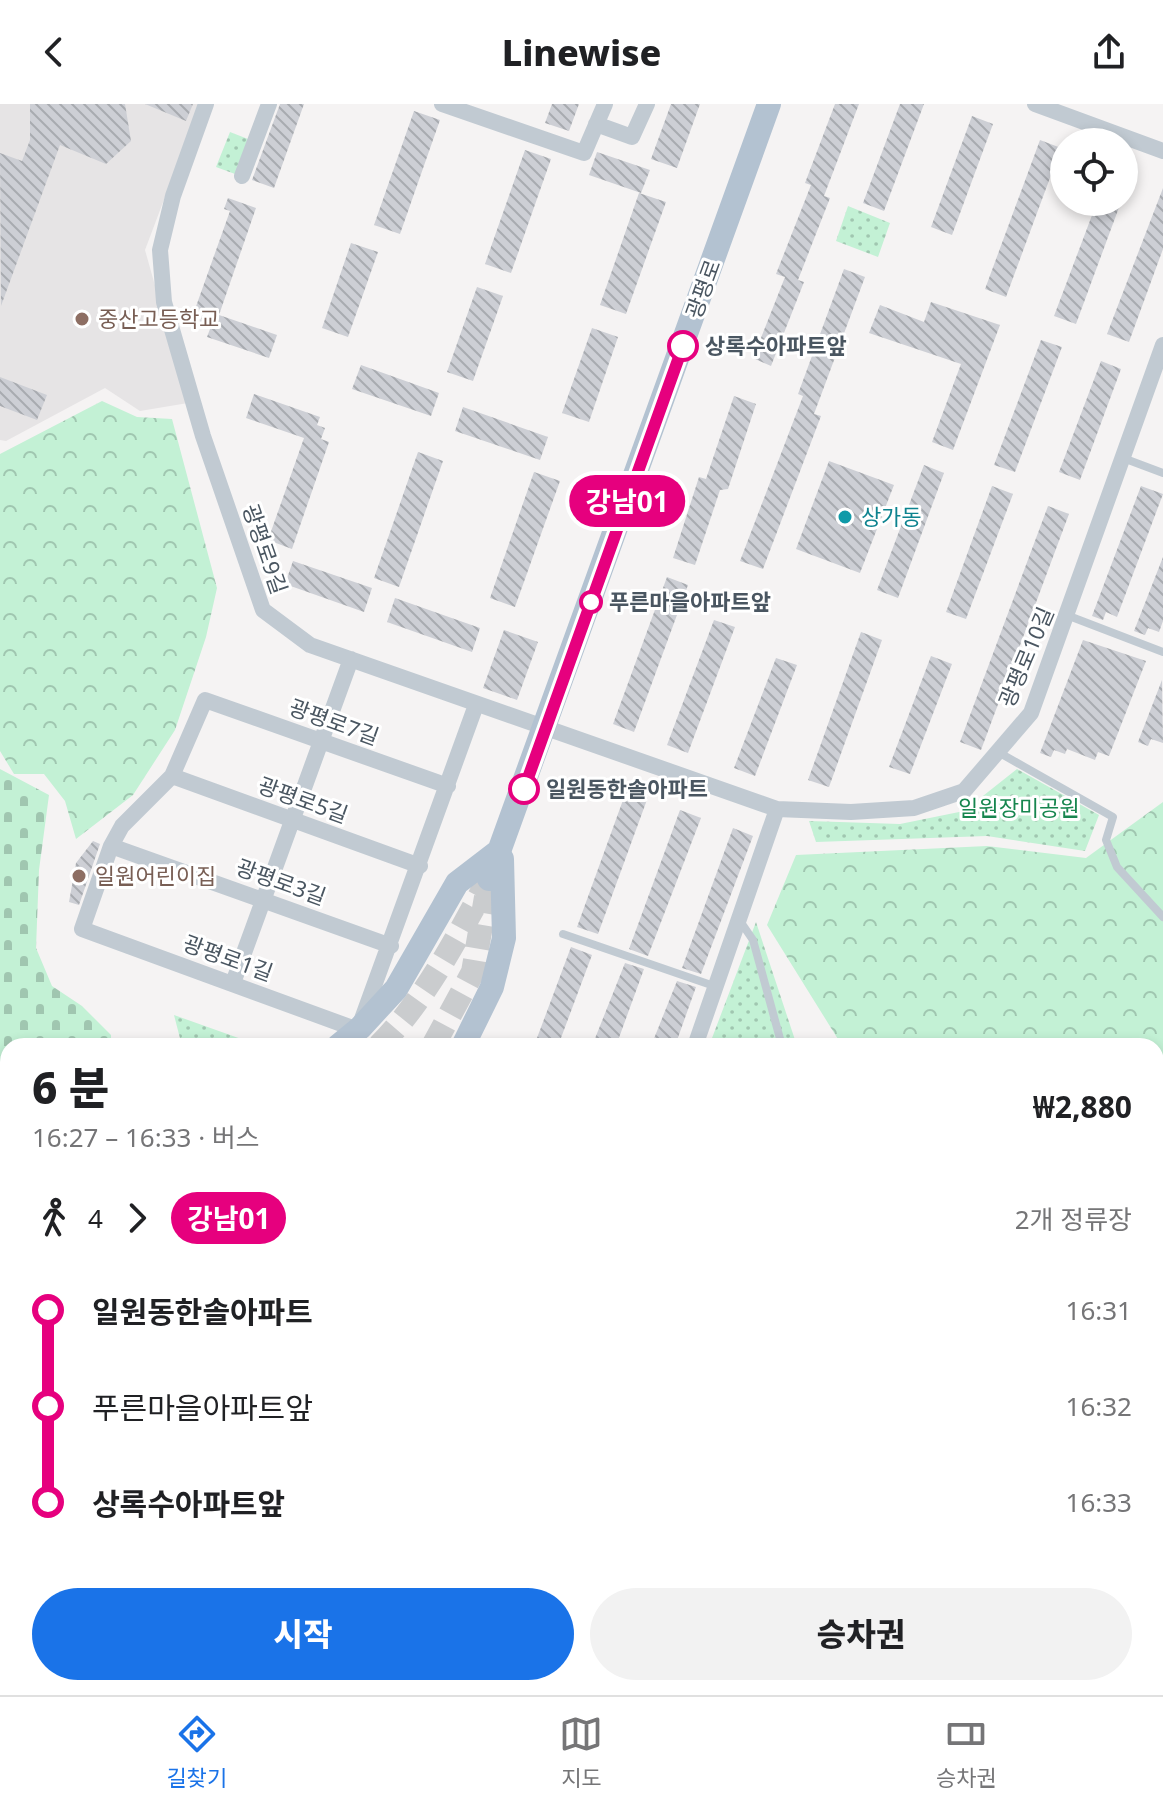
<!DOCTYPE html>
<html lang="ko">
<meta charset="utf-8">
<style>
body{margin:0;font-family:"Noto Sans","Noto Sans KR",sans-serif;background:#f2f2f2;color:#202124;height:100vh;display:flex;flex-direction:column;font-size:30px;white-space:nowrap}
*{box-sizing:border-box;margin:0}
p{font-size:26px;color:#757577}
.icon{flex:none;width:44px;height:44px;fill:none;stroke:currentColor;stroke-width:2;stroke-linecap:round;stroke-linejoin:round}
.map{position:relative;flex:1;overflow:hidden}
.details{position:absolute;left:0px;top:934px;width:1164px;height:658px;display:flex;flex-direction:column;background:#fff;border-radius:24px 24px 0 0;box-shadow:0 4px 12px #0003}
.details>*{flex:none}
.badge{padding:0 16px;border-radius:26px;font-size:28px;line-height:52px}
.tools{position:absolute;left:1050px;top:24px;display:grid;gap:16px}
.tools a{display:grid;place-items:center;width:88px;height:88px;border-radius:50%;background:#fff;box-shadow:0 4px 12px #0003;font-size:40px}
.map>.badge{position:absolute;translate:-50% -50%;box-shadow:0 0 0 4px #fff}
.legs{display:flex;align-items:center;gap:12px;height:88px;padding:0 32px;font-size:26px}
.legs p{margin-inline-start:auto}
.head{display:flex;align-items:center;justify-content:space-between;height:136px;padding:0 32px}
h1{font-size:44px;font-weight:800;line-height:60px}
.button{display:flex;gap:16px;margin-top:auto;padding:16px 32px}
.button a{flex:1;height:92px;border-radius:48px;background:#1a73e8;color:#fff;font-size:32px;font-weight:800;line-height:92px;text-align:center}
.button a+a{background:#f2f2f2;color:#202124}
ul{padding:0 32px;list-style:none}
li{display:flex;align-items:center;gap:28px;height:96px;font-size:30px}
li i{display:grid;place-items:center;width:12px;height:100%;margin:0 10px;background:currentColor}
li i::after{content:'';width:20px;height:20px;margin:-10px;border:6px solid;border-radius:50%;background:#fff}
li p{margin-inline-start:auto}
li:first-child i{background:linear-gradient(#0000 50%,currentColor 0)}
li:last-child i{background:linear-gradient(currentColor 50%,#0000 0)}
header{display:flex;justify-content:space-between;align-items:center;height:104px;padding:0 32px;background:#fff;font-size:36px;font-weight:800}
.menu{display:flex;justify-content:space-around;align-items:center;height:112px;border-top:2px solid #e0e0e0;background:#fff;font-size:22px;color:#757577}
.menu a{display:grid;justify-items:center;gap:4px}
.menu .on{color:#1a73e8}
.map>svg:first-child{display:block}
.education{fill:#e6e4e5}
.grass{fill:url(#grass-dots)}
.forest{fill:url(#forest-crowns)}
.cemetery{fill:url(#cemetery-stones)}
.lines{fill:none;stroke-linecap:round;stroke-linejoin:round}
.stream{stroke:#90daee;stroke-width:4}
.building{fill:url(#building-back-hatch)}
.primary-tunnel{stroke:#caccce;stroke-width:24;stroke-dasharray:24 12;stroke-linecap:butt}
.lane{stroke:#c1cad2;stroke-width:8}
.street{stroke:#c1cad2;stroke-width:16}
.primary{stroke:#b3c2d1;stroke-width:24}
.line-1-casing{stroke:#fff;stroke-width:18}
.line-1{stroke:#e6007e;stroke-width:12}
.education-dot{fill:#8d6e63;stroke:#fff;stroke-width:3}
.stop-1-dot{fill:#fff;stroke:#e6007e;stroke-width:4}
.culture-dot{fill:#0f9aa8;stroke:#fff;stroke-width:3}
.labels{text-anchor:middle;stroke-width:6;stroke-linejoin:round;paint-order:stroke}
.street-label{font-size:22px;fill:#4a5661;stroke:#fff}
.education-label{font-size:22px;fill:#785e54;stroke:#fff;text-anchor:start}
.stop-label{font-size:22px;font-weight:bold;fill:#4a5661;stroke:#fff;text-anchor:start}
.culture-label{font-size:22px;fill:#0d838f;stroke:#fff;text-anchor:start}
.park-label{font-size:22px;fill:#17864f;stroke:#fff}
</style>
<header><svg class="icon" aria-label="back" viewBox="0 0 24 24"><path d="M15 5l-7 7 7 7"/></svg>Linewise<svg class="icon" aria-label="share" viewBox="0 0 24 24"><path d="M12 15V3M7 8l5-5 5 5M5 13v7h14v-7"/></svg></header>
<div class="map">
<svg width="1163" height="1591" viewBox="0 0 1163 1591">
<defs>
<pattern id="grass-dots" width="8" height="8" patternUnits="userSpaceOnUse" patternTransform="scale(2)"><rect width="8" height="8" fill="#c3f1d5"/><path d="M2 2h.1M6 6h.1" fill="none" stroke="#a0c6b0" stroke-width="1.8" stroke-linecap="round"/></pattern>
<pattern id="forest-crowns" width="20" height="18" patternUnits="userSpaceOnUse" patternTransform="scale(2)"><rect width="20" height="18" fill="#c3f1d5"/><path d="M2 6a3 3 0 1 1 6 0M12 15a3 3 0 1 1 6 0" fill="none" stroke="#a0c6b0"/></pattern>
<pattern id="cemetery-stones" width="16" height="16" patternUnits="userSpaceOnUse" patternTransform="scale(2)"><rect width="16" height="16" fill="#c3f1d5"/><path d="M2 7V4a2 2 0 0 1 4 0v3zM10 15v-3a2 2 0 0 1 4 0v3z" fill="#a0c6b0"/></pattern>
<pattern id="building-back-hatch" width="6" height="6" patternUnits="userSpaceOnUse" patternTransform="scale(2)"><rect width="6" height="6" fill="#cdcfd5"/><path d="M-1 5l2 2M0 0l6 6M5-1l2 2" fill="none" stroke="#a8abb0"/></pattern>
</defs>
<rect width="100%" height="100%" fill="#f5f3f3"/>
<path class="education" d="M0,0H200L145,146L188,299L140,307L105,284L6,337L0,336Z"/>
<path class="grass" d="M230,28L248,35L235,70L216,63Z
M848,102L890,119L878,153L836,137Z
M1017,665L1099,711L1085,747L987,732L816,738L809,717L900,720L964,707Z
M756,818L797,942H709Z
M174,911L261,942H182Z"/>
<path class="forest" d="M102,297L137,313L172,315L217,484L206,533L175,626L133,691L76,735L65,697L44,670H14L0,647V350Z
M1163,698V1023L1156,1017V942L841,940L767,821L796,751L987,742L1086,754Z
M0,1080L8,1112L7,1434L0,1432Z
M1163,1146V1591H1013L1008,1584H1156V1161Z
M326,1584H554V1591H327Z"/>
<path class="cemetery" d="M0,665L49,691L39,766L36,844L52,882L82,902L111,931V942H8V1008L0,993Z"/>
<g class="lines">
<path class="stream" d="M665,1584L667,1591"/>
</g>
<path class="building" d="M30,0H125L131,37L106,60L60,41L1,202L0,49L22,57L30,36Z
M145,0H193L186,17Z
M280,0H304L274,84L252,76Z
M552,0H579L569,27L545,19Z
M671,0H700L677,64L651,55Z
M835,0H859L824,92L830,94L798,176L804,178L771,262L753,254L785,173L776,170L811,81L805,79Z
M900,0H924L884,107L863,99Z
M414,7L440,16L400,130L374,121Z
M972,12L993,20L952,131L931,123Z
M1040,36L1061,44L1006,193L985,185Z
M525,46L551,55L511,169L485,160Z
M597,48L650,66L641,89L589,71Z
M1163,84V145L1129,238L1107,230Z
M639,89L666,98L626,210L600,201Z
M228,94L256,104L219,211L277,231L269,254L207,233L210,225L199,221L202,211L194,208L230,107L224,105Z
M1097,98H1121L1076,220L1054,212Z
M351,139L378,148L348,233L322,224Z
M844,165L865,173L814,310L821,312L763,465L740,457L803,292L798,290Z
M477,183L503,192L473,277L447,268Z
M931,198L1000,221L953,346L932,338L961,260L869,229L880,201L924,218Z
M592,224L618,233L589,318L562,309Z
M1041,236L1062,243L1015,368L994,361Z
M1101,257L1121,265L1080,376L1059,368Z
M361,261L439,289L431,312L352,285Z
M0,273L47,291L37,316L0,302Z
M254,290L320,313L317,321L325,324L321,335L329,338L292,445L268,436L304,334L246,314Z
M734,292L756,300L728,385L720,386L695,461L673,454L699,373L706,375Z
M463,303L548,333L540,356L455,327Z
M418,348L443,357L399,483L374,474Z
M829,357L894,381L860,469L796,445Z
M924,361L944,369L898,494L877,486Z
M534,368L560,377L515,503L490,494Z
M992,382L1013,390L966,515L946,508Z
M1141,382L1163,390L1117,513L1106,508L1103,516L1092,512Z
M1048,402L1069,410L981,646L960,638Z
M1163,453V517L1159,528L1148,524L1145,531L1134,527Z
M293,457L372,484L364,508L285,480Z
M667,473L688,481L634,628L613,620Z
M395,494L480,524L472,548L387,518Z
M714,516L735,523L688,649L667,641Z
M504,526L538,538L517,596L483,584Z
M861,528L882,536L829,683L808,676Z
M1083,536L1146,557L1109,652L1098,648L1095,656L1067,645L1065,650L1054,646L1051,653L1040,649Z
M931,552L952,560L910,670L889,663Z
M776,554L797,561L755,672L734,664Z
M1162,576L1163,639L1151,635L1148,642L1138,638Z
M627,685L648,693L598,830L577,823Z
M680,706L701,714L648,852L629,845Z
M733,724L753,732L701,870L682,864Z
M93,737L100,740L79,801L69,798L76,759Z
M571,843L592,851L558,942H534Z
M625,859L644,865L616,942H592Z
M677,877L696,883L675,942H651Z"/>
<g class="lines">
<path class="primary-tunnel" d="M379,942C426,895 457,833 489,775
M433,942L473,868L486,793
M0,1049L8,1050
M0,1115L8,1117"/>
<path class="lane" d="M1123,354L1163,369
M1069,512L1163,548
M998,648L1113,713L1106,736L1117,763L1163,813
M740,817L753,836L782,942
M563,830L717,883
M1156,1045L1163,1034
M1028,1584V1591"/>
<path class="street" d="M206,0L173,92L160,146L164,198L203,332L263,506L310,541L777,705L851,708L914,704L964,687L1031,609L1163,241
M442,0L584,49L605,0
M1035,0L1163,47
M596,20L632,33L647,0
M242,72L269,0
M172,672L420,762
M448,682L205,596L172,672L122,722L111,742L82,825L358,926L476,601
M111,742L391,842
M233,879L351,555
M695,942L777,705"/>
<path class="primary" d="M489,775L769,0
M338,942L360,924L396,885L457,779L500,746
M463,942L492,883L504,834L502,755"/>
</g>
<g class="lines">
<g class="line-1-casing">
<path id="line-1" d="M524,685L683,242"/>
</g>
<use href="#line-1" class="line-1"/>
</g>
<g class="education-dot">
<circle cx="82" cy="215" r="8"/>
<circle cx="79" cy="772" r="8"/>
</g>
<g class="stop-1-dot">
<circle cx="683" cy="242" r="14"/>
<circle cx="591" cy="498" r="10"/>
<circle cx="524" cy="685" r="14"/>
</g>
<circle class="culture-dot" cx="845" cy="413" r="8"/>
<g class="labels">
<g class="street-label">
<text transform="translate(703 185) rotate(-70)" y="8">광평로</text>
<text transform="translate(265 445) rotate(71)" y="8">광평로9길</text>
<text transform="translate(1026 553) rotate(-67)" y="8">광평로10길</text>
<text transform="translate(334 618) rotate(20)" y="8">광평로7길</text>
<text transform="translate(303 696) rotate(20)" y="8">광평로5길</text>
<text transform="translate(281 778) rotate(20)" y="8">광평로3길</text>
<text transform="translate(228 854) rotate(20)" y="8">광평로1길</text>
</g>
<g class="education-label">
<text x="98" y="223">중산고등학교</text>
<text x="95" y="780">일원어린이집</text>
</g>
<g class="stop-label">
<text x="705" y="250">상록수아파트앞</text>
<text x="609" y="506">푸른마을아파트앞</text>
<text x="546" y="693">일원동한솔아파트</text>
</g>
<g class="culture-label">
<text x="861" y="421">상가동</text>
</g>
<g class="park-label">
<text x="1019" y="712">일원장미공원</text>
</g>
</g>
</svg>
<div class="tools">
<a><svg class="icon" aria-label="locate" viewBox="0 0 24 24"><circle cx="12" cy="12" r="6"/><path d="M12 2v4M12 18v4M2 12h4M18 12h4"/></svg></a>
</div>
<b class="badge" style="left:627px;top:397px;background:#e6007e;color:#fff">강남01</b>
<section class="details">
<div class="head"><div><h1>6 분</h1><p>16:27 – 16:33 · 버스</p></div><b>₩2,880</b></div>
<div class="legs"><svg class="icon" aria-label="walk" viewBox="0 0 24 24"><circle cx="13" cy="4" r="2"/><path d="M13 8l-2 6 4 7M11 14l-3 7M7 12l3-4h3l4 4"/></svg>4<svg class="icon" aria-label="forward" viewBox="0 0 24 24"><path d="M9 5l7 7-7 7"/></svg><b class="badge" style="background:#e6007e;color:#fff">강남01</b><p>2개 정류장</p></div>
<ul>
<li><i style="color:#e6007e"></i><b>일원동한솔아파트</b><p>16:31</p></li>
<li><i style="color:#e6007e"></i><span>푸른마을아파트앞</span><p>16:32</p></li>
<li><i style="color:#e6007e"></i><b>상록수아파트앞</b><p>16:33</p></li>
</ul>
<div class="button"><a>시작</a><a>승차권</a></div>
</section>
</div>
<nav class="menu">
<a class="on"><svg class="icon" aria-label="directions" viewBox="0 0 24 24"><path d="M12 3l9 9-9 9-9-9zM9 14v-3h6M13 9l2 2-2 2"/></svg>길찾기</a>
<a><svg class="icon" aria-label="map" viewBox="0 0 24 24"><path d="M3 6l6-2 6 2 6-2v14l-6 2-6-2-6 2zM9 4v14M15 6v14"/></svg>지도</a>
<a><svg class="icon" aria-label="tickets" viewBox="0 0 24 24"><path d="M3 7h18v10H3zM15 7v10"/></svg>승차권</a>
</nav>
